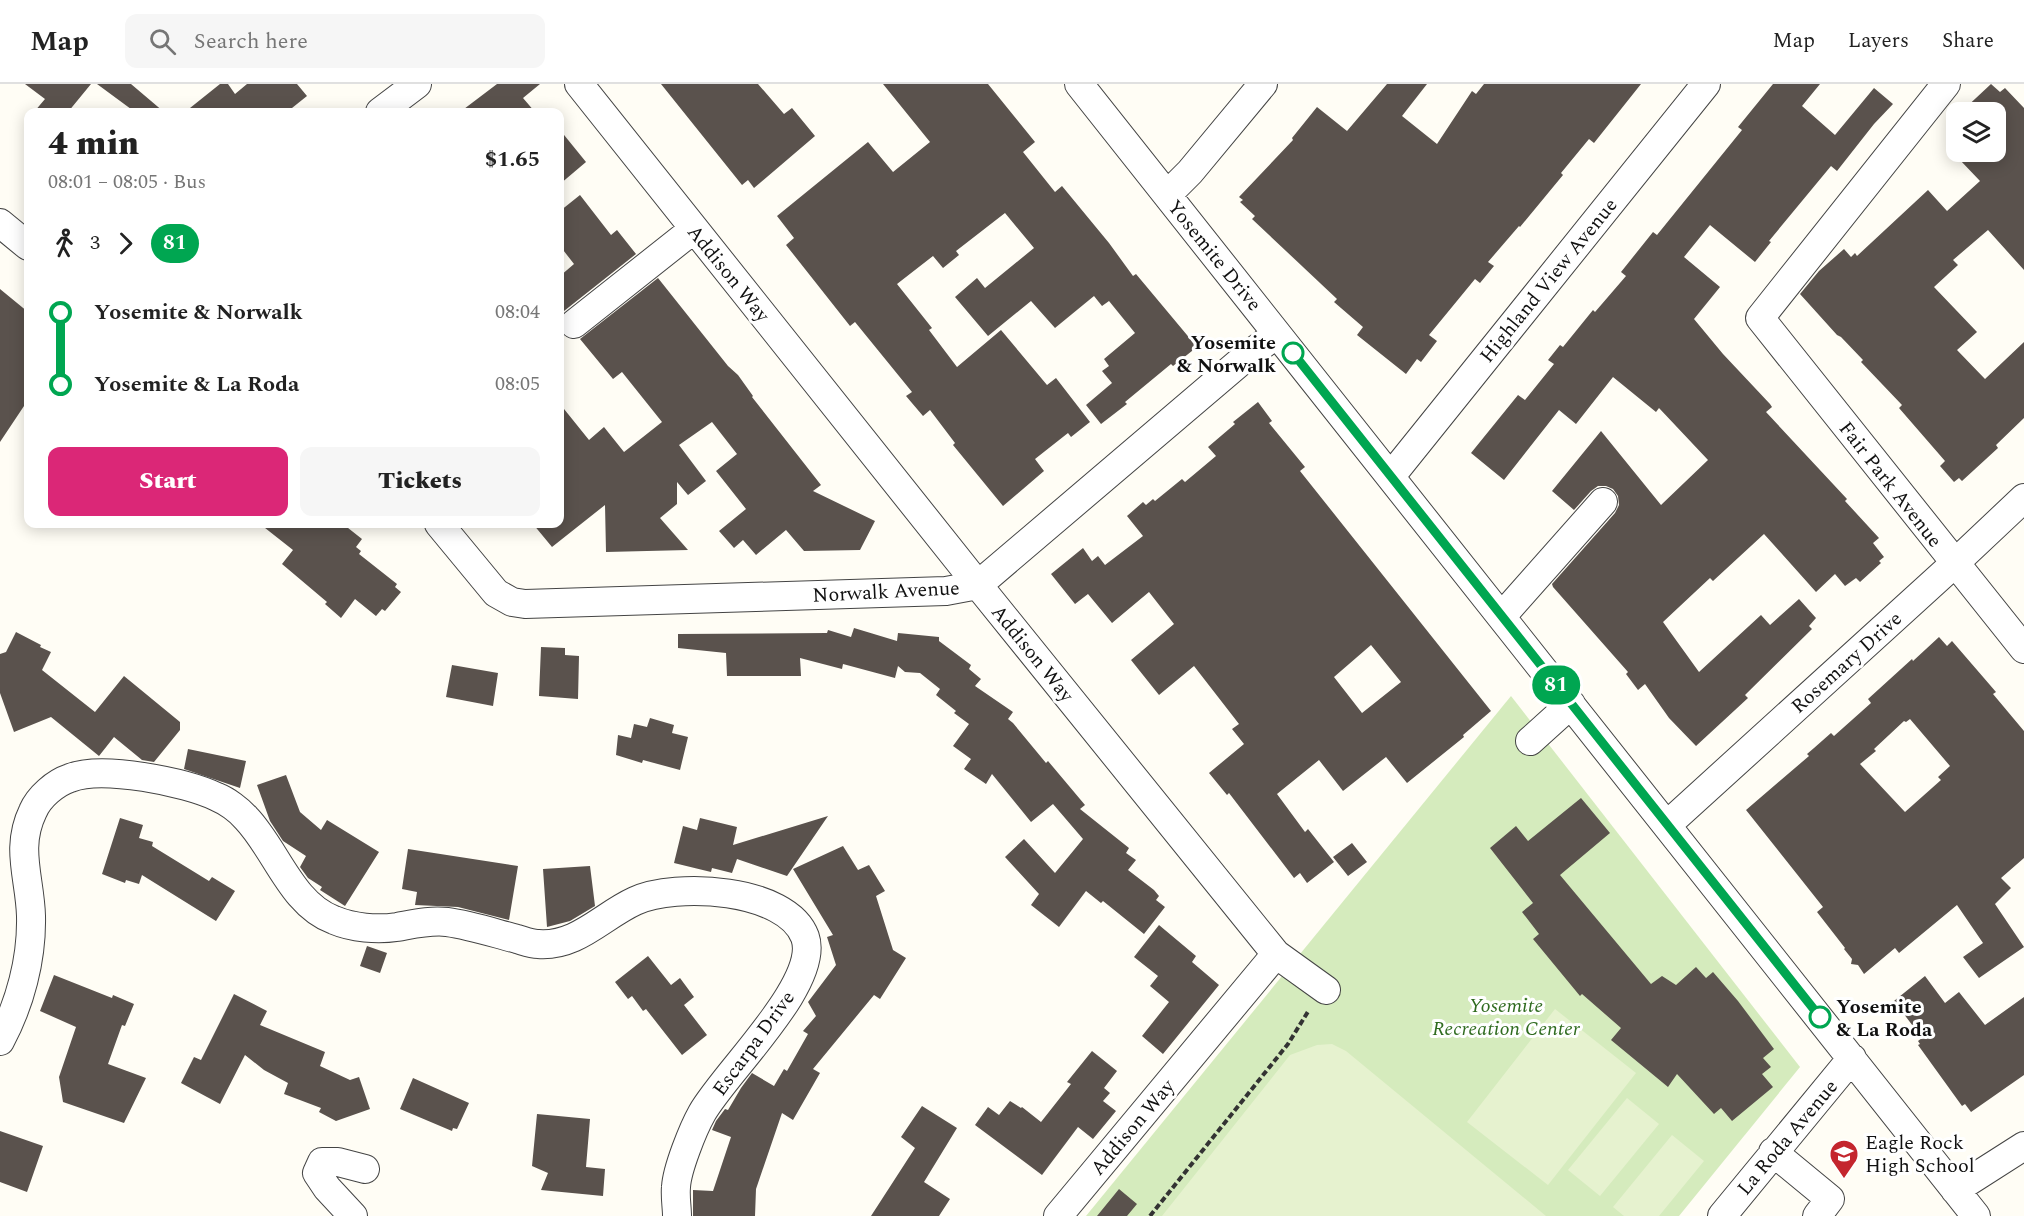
<!DOCTYPE html>
<meta charset="utf-8">
<style>
body{margin:0;font-family:Spectral,serif;background:#f6f6f6;color:#222;height:100vh;display:flex;flex-direction:column;font-size:22px;white-space:nowrap}
*{box-sizing:border-box;margin:0}
p{font-size:20px;color:#767676}
.icon{flex:none;width:33px;height:33px;fill:none;stroke:currentColor;stroke-width:2;stroke-linecap:round;stroke-linejoin:round}
.map{position:relative;flex:1;overflow:hidden}
.panel{position:absolute;left:24px;top:24px;width:540px;height:420px;display:flex;flex-direction:column;background:#fff;border-radius:12px;box-shadow:0 3px 15px #0003}
.panel>*{flex:none}
.badge{padding:0 12px;border-radius:20px;font-size:21px;line-height:39px}
.buttons{position:absolute;left:1946px;top:18px;display:grid;gap:12px}
.buttons a{display:grid;place-items:center;width:60px;height:60px;border-radius:12px;background:#fff;box-shadow:0 3px 15px #0003;font-size:30px}
.map>.badge{position:absolute;translate:-50% -50%;box-shadow:0 0 0 3px #fff}
.legs{display:flex;align-items:center;gap:9px;height:66px;padding:0 24px;font-size:20px}
.legs p{margin-inline-start:auto}
.overview{display:flex;align-items:center;justify-content:space-between;height:102px;padding:0 24px}
h1{font-size:33px;font-weight:800;line-height:45px}
.primary-button{display:flex;gap:12px;margin-top:auto;padding:12px 24px}
.primary-button a{flex:1;height:69px;border-radius:12px;background:#db2777;color:#fff;font-size:24px;font-weight:800;line-height:69px;text-align:center}
.primary-button a+a{background:#f6f6f6;color:#222}
ul{padding:0 24px;list-style:none}
li{display:flex;align-items:center;gap:21px;height:72px;font-size:22px}
li i{display:grid;place-items:center;width:9px;height:100%;margin:0 8px;background:currentColor}
li i::after{content:'';width:15px;height:15px;margin:-8px;border:4px solid;border-radius:50%;background:#fff}
li p{margin-inline-start:auto}
li:first-child i{background:linear-gradient(#0000 50%,currentColor 0)}
li:last-child i{background:linear-gradient(currentColor 50%,#0000 0)}
header{display:flex;align-items:center;gap:36px;box-sizing:border-box;height:84px;padding:0 30px;background:#fff;border-bottom:2px solid #e0e0e0}
header strong{font-size:28px}
nav{display:flex;gap:33px;margin-inline-start:auto;font-size:21px}
.search{width:420px;height:54px;background:#f6f6f6;display:flex;align-items:center;gap:15px;box-sizing:border-box;padding:0 21px;border-radius:12px;color:#767676;font-size:22px}
.map>svg:first-child{display:block}
.green{fill:#d5ebbd}
.pitch{fill:#e6f2cf}
.building{fill:#5a524d;fill-rule:evenodd}
.lines{fill:none;stroke-linecap:round;stroke-linejoin:round}
.minor-casing{stroke:#444;stroke-width:30}
.path{stroke:#333;stroke-width:4;stroke-dasharray:6 3;stroke-linecap:butt}
.minor{stroke:#fff;stroke-width:28}
.line-1-casing{stroke:#fff;stroke-width:14}
.line-1{stroke:#00a651;stroke-width:9}
.stop-1-dot{fill:#fff;stroke:#00a651;stroke-width:3}
.labels{text-anchor:middle;stroke-width:6;stroke-linejoin:round;paint-order:stroke}
.street-label{font-size:20px;fill:#111;stroke:#fff}
.stop-label{font-size:20px;font-weight:bold;fill:#111;stroke:#fff;text-anchor:end}
.park-label{font-size:20px;font-style:italic;fill:#2f6b1f;stroke:#fff}
.poi-label{font-size:20px;fill:#111;stroke:#fff;text-anchor:start}
</style>
<header>
<strong>Map</strong>
<div class="search"><svg class="icon" aria-label="search" viewBox="0 0 24 24"><circle cx="10" cy="10" r="6"/><path d="M15 15l6 6"/></svg>Search here</div>
<nav><a>Map</a><a>Layers</a><a>Share</a></nav>
</header>
<div class="map">
<svg width="2024" height="1132" viewBox="0 0 2024 1132">
<rect width="100%" height="100%" fill="#fffdf5"/>
<path class="green" d="M1511,612L1800,983L1679,1132H1086Z"/>
<path class="pitch" d="M1555,925L1636,989L1548,1101L1467,1038Z
M1332,960L1346,967L1546,1132H1162L1290,971L1317,961Z
M1627,1014L1659,1040L1600,1112L1568,1086Z
M1672,1051L1704,1077L1659,1132H1624L1613,1123Z"/>
<path class="building" d="M25,0H91L68,28H34L45,15Z
M97,0H131L164,28H135Z
M220,0H228L235,10L247,0H297L307,12L287,28H185Z
M497,0H540L523,14L535,28H460Z
M661,0H758L784,30L792,24L815,52L754,104L748,96L742,101Z
M883,0H988L1035,58L1023,68L1055,108L1062,102L1109,159L1133,192L1136,190L1197,263L1173,282L1171,280L1125,318L1127,320L1101,340L1086,321L1112,299L1102,287L1109,282L1104,275L1135,249L1109,217L1102,222L1094,212L1055,244L1031,217L988,252L955,213L977,194L985,204L1034,164L1005,129L956,167L959,171L943,184L933,172L897,200L932,244L929,246L957,283L1001,246L1047,301L1056,294L1090,338L1071,353L1068,349L1035,375L1044,387L1003,422L953,361L955,359L930,326L923,332L906,312L912,308L855,238L850,242L786,161L794,154L777,132L868,58L893,88L930,58Z
M1387,0H1427L1402,32L1437,60L1472,7L1476,10L1484,0H1641L1594,59L1589,55L1561,89L1563,91L1520,143L1519,142L1488,178L1494,182L1480,199L1475,195L1429,251L1437,257L1421,278L1417,275L1406,290L1357,251L1363,243L1334,218L1337,215L1252,135L1255,132L1240,118L1243,116L1239,113L1293,56L1292,54L1317,23L1347,47Z
M1773,0H1820L1802,22L1835,51L1874,4L1893,20L1874,40L1837,87L1831,82L1769,157L1771,158L1755,178L1710,141L1684,173L1720,203L1694,235L1723,270L1770,320L1772,323L1766,328L1847,415L1845,417L1879,454L1873,459L1884,473L1879,477L1881,479L1860,498L1856,494L1845,502L1835,490L1816,508L1764,450L1713,497L1710,494L1663,538L1699,588L1761,531L1770,541L1799,515L1816,534L1809,542L1812,545L1745,611L1748,614L1696,662L1669,634L1645,600L1638,606L1626,590L1628,588L1553,503L1552,500L1615,429L1619,421L1618,412L1613,405L1606,402H1598L1591,407L1574,426L1552,407L1601,347L1661,421L1708,376L1659,324L1656,328L1613,293L1576,340L1559,326L1504,396L1471,369L1518,311L1525,316L1554,280L1548,276L1560,261L1563,263L1593,226L1595,228L1626,192L1621,188L1653,148L1657,151L1742,46L1738,43Z
M1991,0L2000,8L2005,4L2024,24V186L1988,146L1953,176L1958,181L1934,203L1977,248L1957,266L1985,295L2024,258V334L1996,361L1998,364L1962,397L1959,394L1954,398L1940,382L1945,377L1899,324L1902,321L1861,278L1863,276L1841,253L1837,251L1800,210L1819,187L1844,165L1851,173L1855,169L1857,172L1928,106L1947,127L1980,97L1960,76L1969,68H1995V28H1961Z
M560,46L586,78L560,100Z
M580,111L611,151L617,146L636,170L564,227L560,233V192L574,180L560,162V127Z
M658,194L728,282L738,291L753,312L752,313L821,401L813,407L875,437L860,466L804,467L786,446L756,471L743,456L734,464L719,447L746,425L716,387L737,370L712,338L679,361L706,397L688,411L677,398V420L660,434L688,466L606,468L605,421L552,463L533,440H560V320L589,356L604,343L624,368L662,338L622,288L613,295L580,255Z
M0,205L28,228V316L0,358Z
M1258,318L1272,337L1269,339L1305,383L1300,387L1491,627L1463,651L1464,653L1407,699L1386,673L1343,707L1319,676L1277,710L1305,748L1308,745L1334,778L1307,799L1300,789L1294,794L1229,709L1227,711L1209,689L1244,660L1232,645L1239,640L1194,582L1159,611L1131,576L1174,540L1149,508L1112,539L1088,510L1075,520L1051,490L1083,464L1092,477L1098,472L1105,481L1143,452L1127,432L1143,418L1146,421L1153,415L1155,417L1182,395L1185,398L1216,372L1208,363L1235,340L1233,338ZM1371,561L1401,598L1362,629L1334,593Z
M260,440H343L362,455L356,463L361,467L359,470L397,500L395,503L401,508L385,527L382,525L376,532L355,515L341,534L325,520L327,518L282,480L293,466Z
M854,544L897,557L898,549L939,553V557L971,581L969,585L981,595L975,602L1013,628L1008,635L1013,639L1046,679L1048,677L1085,721L1080,725L1129,764L1126,769L1136,776L1128,786L1154,806L1159,812L1156,816L1165,823L1144,850L1103,817L1101,819L1086,807L1059,843L1031,821L1039,810L1005,773L1024,755L1055,789L1083,755L1053,720L1031,738L992,690L986,700L964,685L971,675L953,662L969,640L954,629L956,627L936,611L940,605L920,589L905,588L898,582L895,594L843,580L842,585L800,574L801,592H727L726,569L678,564V550L827,549L828,546L851,553Z
M16,548L41,561L40,563L51,568L42,586L95,628L124,592L180,638V646L154,678L142,676L114,653L99,672L51,633L14,648L0,609V570L6,568Z
M1939,553L1947,562L1952,557L1996,608L1993,610L2024,647V774L2001,794L2011,804L1995,820L2024,863L1979,894L1963,873L1983,859L1957,821L1899,869L1895,864L1864,890L1858,881L1851,880L1852,875L1844,865L1845,864L1817,828L1823,823L1746,726L1809,672L1807,670L1814,664L1831,649L1834,652L1871,619L1868,615L1912,575L1913,577ZM1910,635L1950,682L1938,693L1941,696L1905,728L1860,680L1876,667L1874,665L1904,637L1906,638Z
M541,563L565,564V571L579,572L578,615L539,612Z
M452,581L498,589L493,622L446,613Z
M650,634L674,641L672,649L688,653L680,686L643,676L642,679L616,671L618,651L631,654L634,640L647,643Z
M188,665L246,677L240,704L184,685Z
M286,691L300,728L321,746L327,736L379,768L345,822L320,806L322,803L308,794L300,783L306,772L283,757L270,737L257,701Z
M1581,714L1610,749L1560,791L1651,900L1662,892L1676,901L1696,883L1706,894L1713,888L1738,917L1774,965L1763,974L1771,983L1762,990L1773,1003L1732,1037L1721,1024L1714,1030L1677,990L1668,1003L1611,956L1621,944L1582,910L1580,912L1533,855L1539,850L1522,828L1533,819L1490,764L1516,742L1528,757Z
M828,732L787,792L737,775L732,789L712,784L711,788L674,779L683,742L697,746L700,734L737,743L733,761Z
M120,734L143,741L139,754L153,758L152,762L209,797L212,793L235,807L216,837L142,791L139,800L126,796L125,799L102,790Z
M1352,759L1367,778L1348,792L1333,773Z
M843,762L858,786L869,781L885,807L876,812L893,866L906,874L880,915L874,911L813,985L820,989L793,1036L782,1029L756,1105L755,1132H693V1106L713,1107L731,1053L712,1046L716,1037L725,1025L728,1026L741,1004L752,989L774,1002L784,985L787,987L808,950L803,947L816,932L808,918L836,881L827,853L833,851L793,785Z
M408,765L518,782L509,836L458,823L415,821L417,808L402,805Z
M590,782L595,822L570,837L547,843L543,785Z
M1159,841L1196,872L1192,878L1219,901L1163,970L1142,952L1169,918L1150,902L1158,892L1134,873Z
M367,862L387,869L380,889L360,882Z
M648,872L671,901L680,894L694,913L684,921L707,951L682,971L646,925L643,927L632,912L628,915L615,898Z
M54,891L112,914L113,911L134,920L125,942L122,941L108,980L146,994L124,1039L63,1018L59,993L76,943L40,927Z
M1925,892L1945,919L1959,908L1985,941L2024,913V991L1971,1028L1965,1020L1962,1022L1918,961L1920,960L1918,957L1922,954L1894,917Z
M234,910L267,927L260,941L325,968L320,982L350,996L359,993L370,1025L336,1037L319,1028L321,1024L284,1010L288,999L264,986L245,971L220,1020L181,999L194,973L201,976Z
M1092,967L1117,987L1104,1004L1110,1009L1103,1017L1116,1027L1093,1055L1078,1043L1042,1091L975,1041L988,1023L999,1031L1010,1017L1021,1024L1022,1023L1041,1038L1071,1000L1067,998Z
M413,994L469,1019L457,1045L453,1044L452,1047L400,1025Z
M922,1022L957,1044L924,1098L950,1115L939,1132H871L915,1064L901,1053Z
M537,1030L590,1035L586,1083L605,1085L603,1112L541,1106L548,1089L532,1082Z
M0,1047L43,1062L27,1108L0,1098Z
M1119,1105L1137,1120L1127,1132H1097Z"/>
<g class="lines">
<g class="minor-casing">
<path id="minor" d="M579,0L978,501L1276,870L1058,1132
M1079,0L1976,1132
M1946,0L1760,234L2024,565
M380,28L417,0
M1167,111L1190,88L1263,0
M0,139L28,162
M574,240L694,145
M1391,392L1706,0
M439,440L496,509L512,518L525,520L946,507L978,501L1247,272L1277,250
M1502,532L1603,418
M1530,657L1571,620
M1667,741L1954,480L2024,414
M1276,870L1326,906
M0,957C20,920 32,875 31,832C30,794 15,764 33,727C39,713 55,699 70,694C102,681 186,698 217,713C227,717 239,726 246,734C276,765 291,820 334,836C353,844 377,846 397,843C414,840 430,836 447,838C470,841 494,849 517,855C524,857 531,860 538,860C577,863 602,832 635,817C675,798 787,804 805,853C821,899 725,988 702,1029C693,1045 677,1085 676,1103C675,1113 677,1123 677,1132
M1773,1068L1830,1115L1817,1132
M1955,1106L2024,1062
M353,1132L327,1104L317,1089L322,1078H338L365,1085
M1722,1132L1852,974"/>
</g>
<path class="path" d="M1150,1132L1288,960L1309,926"/>
<use href="#minor" class="minor"/>
</g>
<g class="lines">
<g class="line-1-casing">
<path id="line-1" d="M1293,269L1820,933"/>
</g>
<use href="#line-1" class="line-1"/>
</g>
<defs>
<g id="school-pin" transform="scale(1.5)"><path d="M0 17L-7.5 6A9.5 9.5 0 1 1 7.5 6Z" fill="#c4262e" stroke="#fff"/><path d="M0-5L7-2L0 1L-7-2ZM-4 1L0 2.5L4 1V4Q0 6-4 4Z" fill="#fff"/></g>
</defs>
<g fill-rule="evenodd">
<use href="#school-pin" x="1844" y="1070"/>
</g>
<g class="stop-1-dot">
<circle cx="1293" cy="269" r="10"/>
<circle cx="1820" cy="933" r="10"/>
</g>
<g class="labels">
<g class="street-label">
<text transform="translate(1215 171) rotate(51)" y="7">Yosemite Drive</text>
<text transform="translate(729 189) rotate(51)" y="7">Addison Way</text>
<text transform="translate(1548 196) rotate(-51)" y="7">Highland View Avenue</text>
<text transform="translate(1891 400) rotate(52)" y="7">Fair Park Avenue</text>
<text transform="translate(886 507) rotate(-3)" y="7">Norwalk Avenue</text>
<text transform="translate(1033 569) rotate(51)" y="7">Addison Way</text>
<text transform="translate(1846 578) rotate(-42)" y="7">Rosemary Drive</text>
<text transform="translate(753 959) rotate(-54)" y="7">Escarpa Drive</text>
<text transform="translate(1132 1043) rotate(-50)" y="7">Addison Way</text>
<text transform="translate(1787 1053) rotate(-50)" y="7">La Roda Avenue</text>
</g>
<g class="stop-label">
<text x="1276" y="265">Yosemite<tspan x="1276" dy="23">&amp; Norwalk</tspan></text>
<text x="1836" y="929" text-anchor="start">Yosemite<tspan x="1836" dy="23">&amp; La Roda</tspan></text>
</g>
<g class="park-label">
<text x="1506" y="928">Yosemite<tspan x="1506" dy="23">Recreation Center</tspan></text>
</g>
<g class="poi-label">
<text x="1865" y="1065">Eagle Rock<tspan x="1865" dy="23">High School</tspan></text>
</g>
</g>
</svg>
<div class="buttons">
<a><svg class="icon" aria-label="layers" viewBox="0 0 24 24"><path d="M12 4l9 5-9 5-9-5zM3 14l9 5 9-5"/></svg></a>
</div>
<b class="badge" style="left:1556px;top:601px;background:#00a651;color:#fff">81</b>
<section class="panel">
<div class="overview"><div><h1>4 min</h1><p>08:01 – 08:05 · Bus</p></div><b>$1.65</b></div>
<div class="legs"><svg class="icon" aria-label="walk" viewBox="0 0 24 24"><circle cx="13" cy="4" r="2"/><path d="M13 8l-2 6 4 7M11 14l-3 7M7 12l3-4h3l4 4"/></svg>3<svg class="icon" aria-label="forward" viewBox="0 0 24 24"><path d="M9 5l7 7-7 7"/></svg><b class="badge" style="background:#00a651;color:#fff">81</b></div>
<ul>
<li><i style="color:#00a651"></i><b>Yosemite &amp; Norwalk</b><p>08:04</p></li>
<li><i style="color:#00a651"></i><b>Yosemite &amp; La Roda</b><p>08:05</p></li>
</ul>
<div class="primary-button"><a>Start</a><a>Tickets</a></div>
</section>
</div>
